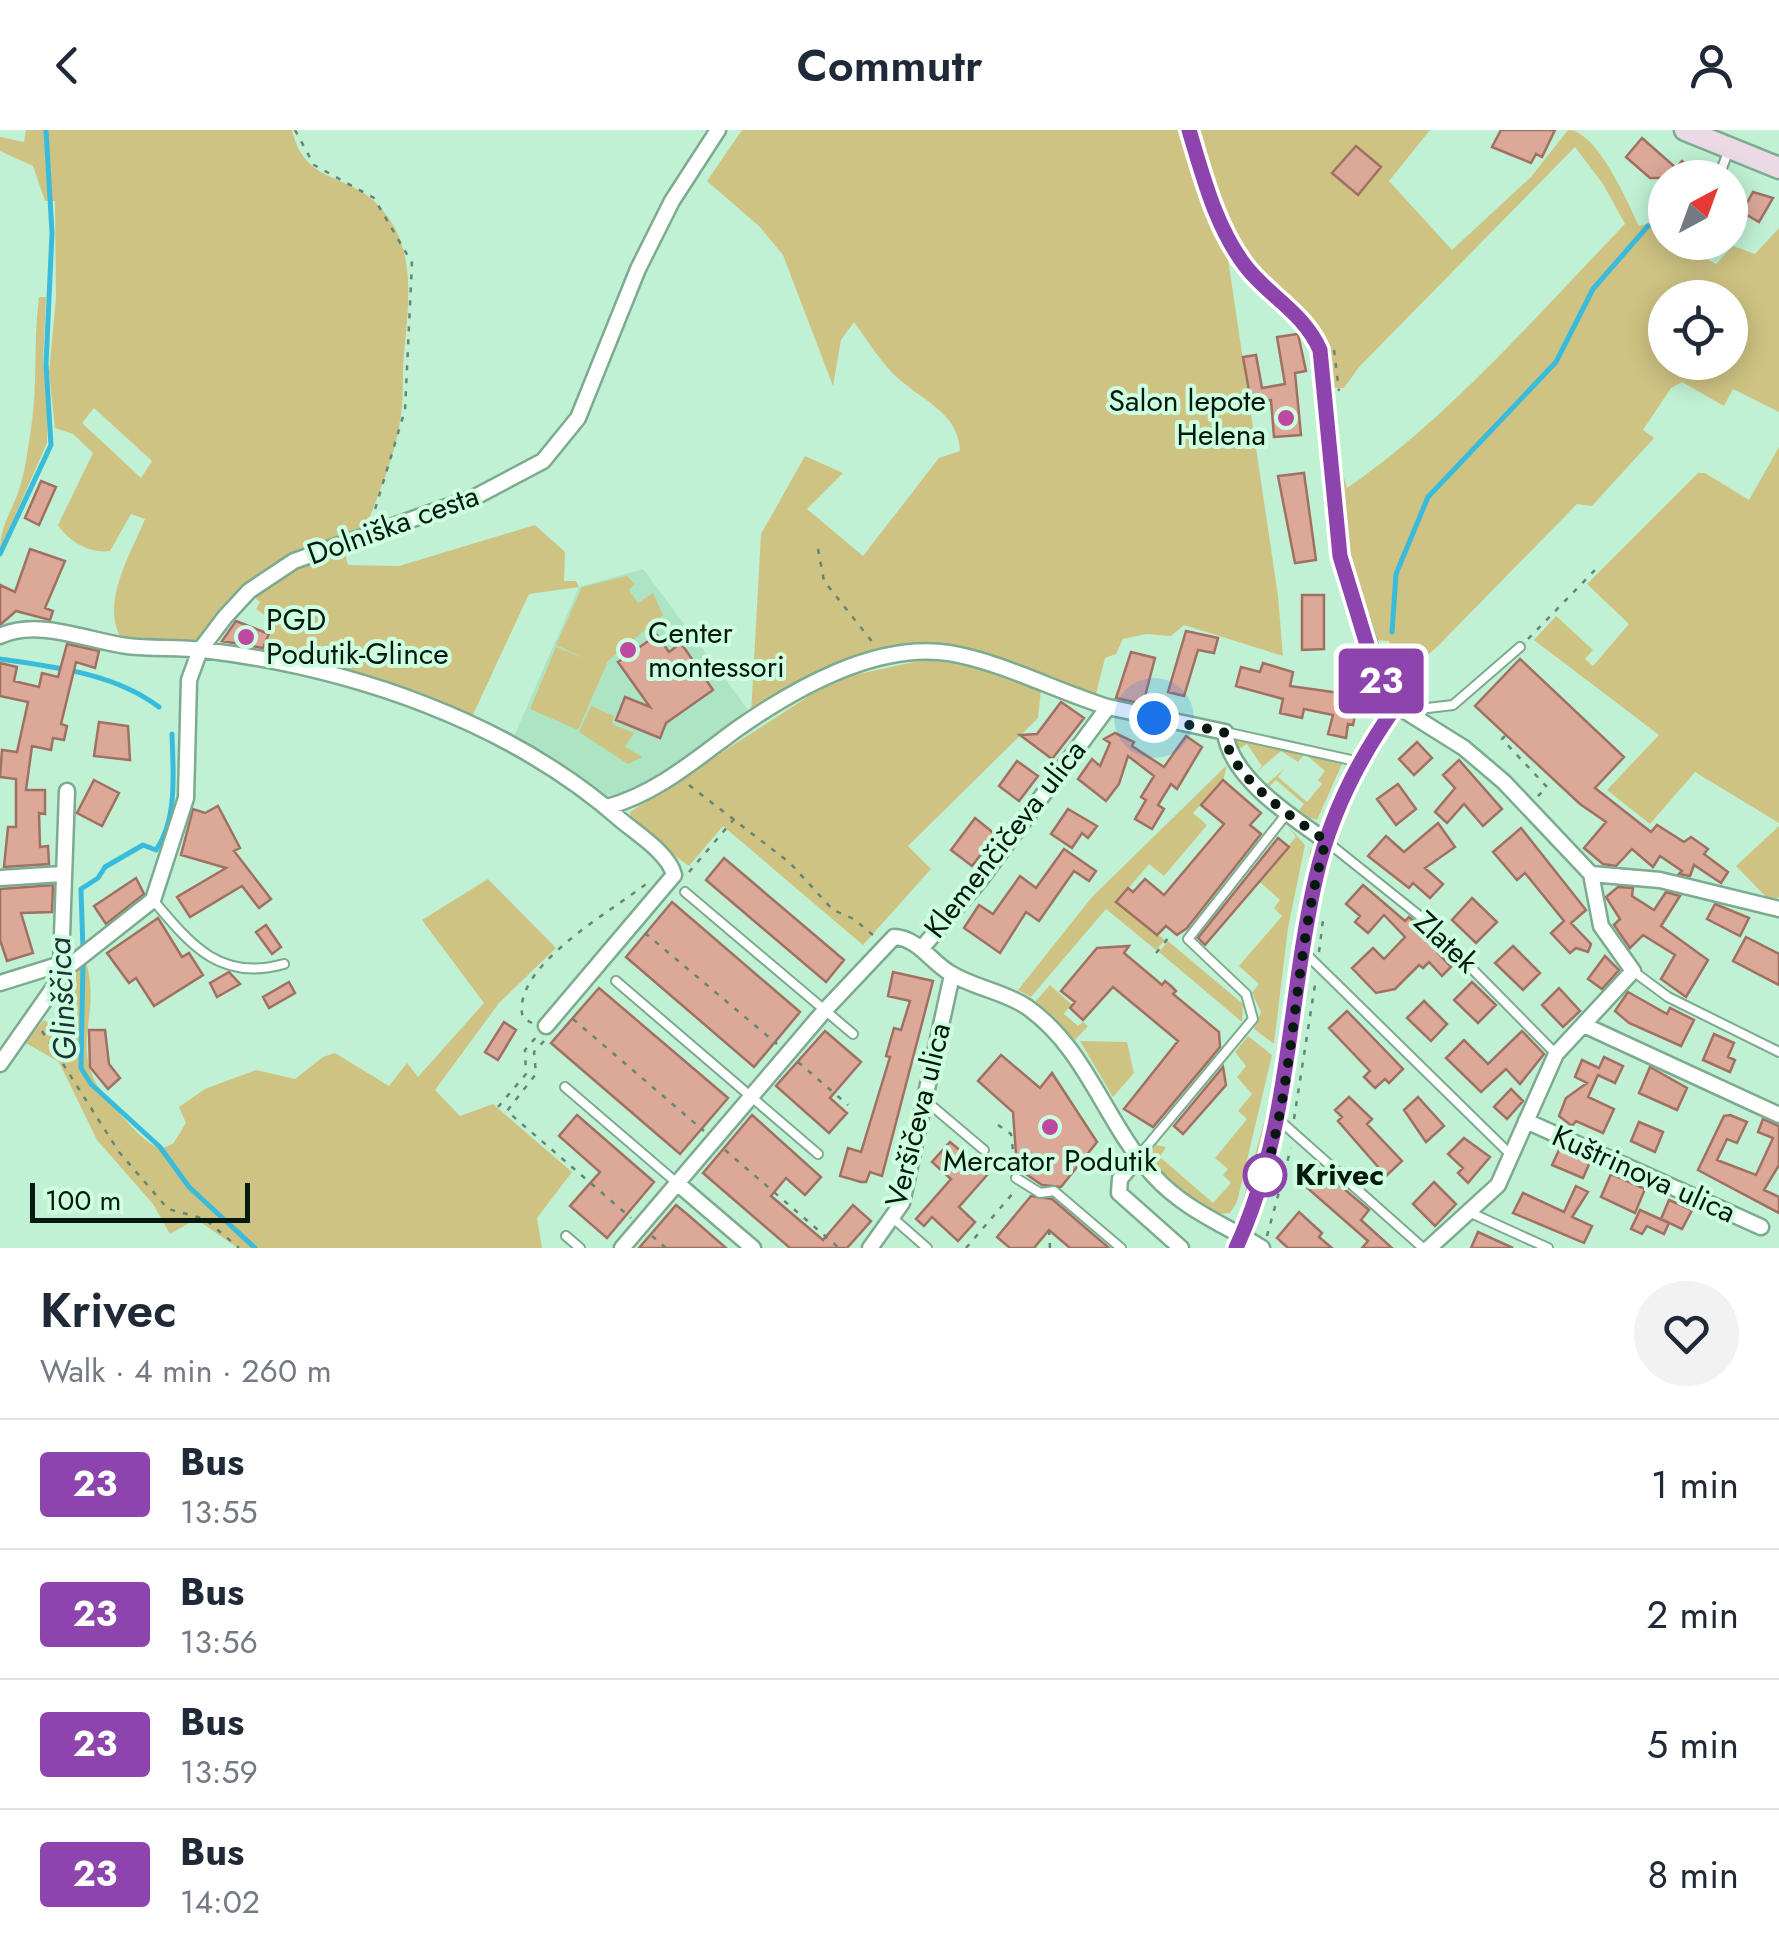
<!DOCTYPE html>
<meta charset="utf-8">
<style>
body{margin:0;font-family:Jost,sans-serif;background:#f2f2f3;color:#1f2937;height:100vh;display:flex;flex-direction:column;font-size:38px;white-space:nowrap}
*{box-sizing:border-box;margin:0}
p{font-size:32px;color:#747a83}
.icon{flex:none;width:55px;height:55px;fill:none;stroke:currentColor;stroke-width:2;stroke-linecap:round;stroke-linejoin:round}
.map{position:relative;height:1118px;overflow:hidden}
.panel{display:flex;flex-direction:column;background:#fff;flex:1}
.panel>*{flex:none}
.badge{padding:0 20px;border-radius:8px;font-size:35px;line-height:65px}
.needle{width:65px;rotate:41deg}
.tools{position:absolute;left:1648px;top:30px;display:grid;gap:20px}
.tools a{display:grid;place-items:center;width:100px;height:100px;border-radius:50%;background:#fff;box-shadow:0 5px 25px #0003;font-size:50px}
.scale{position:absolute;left:30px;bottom:25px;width:220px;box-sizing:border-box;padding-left:10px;border:5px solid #06190f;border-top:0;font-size:28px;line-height:35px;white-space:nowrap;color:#06190f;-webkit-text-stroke:8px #cdffe1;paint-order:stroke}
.you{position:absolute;width:50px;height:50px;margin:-25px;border:8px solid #fff;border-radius:50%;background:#1a73e8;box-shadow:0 0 0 15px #1a73e833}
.map>.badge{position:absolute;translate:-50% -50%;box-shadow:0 0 0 5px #fff}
.round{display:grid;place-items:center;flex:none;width:105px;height:105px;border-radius:52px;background:#f2f2f3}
.summary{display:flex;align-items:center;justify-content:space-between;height:170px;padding:0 40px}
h1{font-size:48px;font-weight:600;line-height:75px}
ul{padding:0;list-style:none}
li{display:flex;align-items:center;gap:30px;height:130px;padding:0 40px;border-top:2px solid #e0e1e3}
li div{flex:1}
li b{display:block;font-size:38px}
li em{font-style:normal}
li .badge{min-width:110px;font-weight:700;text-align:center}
header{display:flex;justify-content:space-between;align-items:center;height:130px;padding:0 40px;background:#fff;font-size:45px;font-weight:600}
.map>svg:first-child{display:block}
.built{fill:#ade5c4}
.green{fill:#cfc383;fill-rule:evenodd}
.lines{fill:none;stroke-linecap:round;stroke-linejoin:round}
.stream{stroke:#39bbdb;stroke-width:5}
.building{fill:#dca999;stroke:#a07162;stroke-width:2.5}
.lane-casing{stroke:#7cab8f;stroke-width:12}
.street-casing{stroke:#7cab8f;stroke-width:19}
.secondary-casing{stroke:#7cab8f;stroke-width:25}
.path{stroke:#648673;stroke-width:2.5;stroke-dasharray:5 8;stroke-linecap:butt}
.lane{stroke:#fff;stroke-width:8}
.street{stroke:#fff;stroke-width:14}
.secondary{stroke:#ecd9e6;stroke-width:20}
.line-casing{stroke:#fff;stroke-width:22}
.line{stroke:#8e44ad;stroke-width:15}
.walk{stroke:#06190f;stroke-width:10;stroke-dasharray:0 18}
.poi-dot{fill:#be49a1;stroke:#cdffe1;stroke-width:4}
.stop-dot{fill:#fff;stroke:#8e44ad;stroke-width:5}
.labels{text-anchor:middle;stroke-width:8;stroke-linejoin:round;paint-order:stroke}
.poi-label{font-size:30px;fill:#06190f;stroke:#cdffe1;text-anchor:start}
.street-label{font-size:30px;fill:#06190f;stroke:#cdffe1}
.stop-label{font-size:30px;font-weight:bold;fill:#06190f;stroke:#cdffe1;text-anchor:start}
.water-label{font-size:32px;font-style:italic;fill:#1d3339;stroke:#cdffe1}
</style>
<header><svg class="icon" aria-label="back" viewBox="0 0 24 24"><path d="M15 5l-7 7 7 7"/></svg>Commutr<svg class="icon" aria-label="person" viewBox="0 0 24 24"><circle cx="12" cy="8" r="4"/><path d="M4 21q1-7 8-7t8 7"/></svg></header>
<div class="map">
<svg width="1779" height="1118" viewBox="0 0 1779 1118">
<rect width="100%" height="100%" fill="#c0f1d4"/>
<path class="built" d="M643,439L751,584L665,644L620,665H604L512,611L579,457Z"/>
<path class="green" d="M26,0H292C304,53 345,43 375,72C418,113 409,171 404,223C402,244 404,264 401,285C396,323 381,358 367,394L300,423L199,509L182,513L123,511C98,475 132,422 145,389L131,384L110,421C91,424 69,412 58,395L93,323L73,304L55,298L49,242L56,168L55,71H45L33,36L0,21V7L24,12ZM94,278L152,331L141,348L82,293Z
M742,0H1180L1212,96L1228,129L1278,466L1283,526L1184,495L1171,506L1146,504L1123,509L1116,524L1105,528L1096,564C1023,541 938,500 862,525C822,538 787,564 751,584L761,404L805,326L843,343L807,379L863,426L939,328L960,321C959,284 924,271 900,250C882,235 868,211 854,192L841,210L833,256L783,125L760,97L707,51Z
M1197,0H1430L1389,51L1452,120L1531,47L1568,0C1597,0 1628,73 1639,96L1650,93L1665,104V112L1677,113L1716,134L1733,116L1755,124L1779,98V282L1733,259L1724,276L1682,252L1671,258L1643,300L1654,308L1592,376L1577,374L1438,516L1416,535L1396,542L1389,511L1373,510L1347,421L1338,327L1347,358C1446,291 1541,181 1625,94L1603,54L1575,17L1359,237L1344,258H1333C1324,178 1292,185 1251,131C1223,93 1209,44 1197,0ZM1665,168H1730V232H1665Z
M39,167H46L43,234L48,257L47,313L0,420C0,394 15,377 21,353C26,336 28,317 31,299C38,255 33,212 39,167Z
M1779,317V693L1695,642L1650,694L1607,660L1659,605L1534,510L1556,486L1593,520L1585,529L1593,536L1629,494L1587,454L1698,343H1705L1749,370Z
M535,395L565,422L564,451H576L579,457L529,464L470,591L263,527L275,492L256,479L260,472L252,465L280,443L343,417L348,435L399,436Z
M627,446L635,454L629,460L638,473L653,463L663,485L608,531L578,600L530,579L556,517L586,529L556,515L582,457Z
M923,530C966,532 1002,544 1041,560L1038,588L908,716L931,739L863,815L723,696L689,736L632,695L630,682L812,564L849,546Z
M591,576L614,586L612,594L634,603L625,617L643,627L628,634L579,602Z
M1241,609L1337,630L1342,634L1317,690L1297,683L1304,674L1276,650L1268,658L1267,654L1284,639L1278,647L1307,672L1322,654L1318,650L1325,641L1305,624L1298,632L1281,621L1253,645L1262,636L1247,614L1236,621L1233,613Z
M1227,635L1223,650L1193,683L1207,695L1164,746L1149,734L1117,772L1165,810L1156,820L1106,779L1031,867L1018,860L1092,767Z
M1288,696L1305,715L1288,798L1274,914L1254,899L1261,882L1252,863L1259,854L1239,836L1282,786L1274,778L1280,770L1259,751L1296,707Z
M1779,696V767L1771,772L1736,736Z
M1311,717L1313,728C1300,787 1270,1059 1239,1085L1271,966Z
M488,749L556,818L499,873L435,960L460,986L493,974L572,1042L537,1088L542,1118H238L196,1089L170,1104L153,1074L97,1010L59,932L24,912L44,890L52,896C76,881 74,862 77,836L86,832C104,893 60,922 118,982C131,996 143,1011 160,1019L173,1014L186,993L179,977L205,959L256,940L295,949L323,927L335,923L389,956L407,933L418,947L484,873L422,790Z
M1168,811L1243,874L1242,892L1159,822Z
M1050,855L1071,874L1064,884L1078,896L1083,892L1088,896L1075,910L1035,872Z
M1248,906L1272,925L1237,1072L1230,1083L1218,1084C1196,1073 1151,1047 1151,1021L1156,1015L1166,1017L1160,1027L1213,1073L1231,1053L1223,1045L1228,1039L1215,1028L1247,989L1238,981L1252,964L1237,947L1246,936L1235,922Z
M1080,911L1127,912L1134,943L1113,967Z"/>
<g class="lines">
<path class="stream" d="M0,424L51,315L46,234L52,103L46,0
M1392,502L1396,444L1428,367L1556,232L1593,159L1648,96
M0,529C54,537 114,543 159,577
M83,820L81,759L98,748L105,737L143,715L156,720C178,688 173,641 172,604
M83,831L81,938L91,954L160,1017L189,1057L255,1118"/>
</g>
<path class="building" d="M1501,0H1555L1542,27L1536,24L1531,33L1492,17Z
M1642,8L1676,38L1682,31L1701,48H1650L1626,27Z
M1356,16L1381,37L1358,65L1332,43Z
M1753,62L1773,68L1759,92L1742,82Z
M1298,204L1306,241L1295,243L1301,305L1274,307L1271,270L1251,272L1243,227L1256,225L1262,258L1285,254L1277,207Z
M1304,343L1316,430L1295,433L1278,346Z
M41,351L56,357L39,395L25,388Z
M30,419L65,431L45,478L53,481L50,490L16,481L0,495V455L15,462Z
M1302,465H1324V519L1302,520Z
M236,491L269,504L263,518L222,511Z
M1186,501L1218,508L1214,523L1198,520L1184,566L1168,562Z
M657,505L669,522L681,513L713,560L666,593L660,608L616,590L625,567L650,577L618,532Z
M67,514L99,521L95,538L76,532L61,594L67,596L64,610L53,608L51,620L32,616L26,660H45V684L39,683L40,717L48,716L49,734L4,737L8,697H16V649L0,647L2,620L17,622L28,572L0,566V533L17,537L14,551L39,557L42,543L58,547Z
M1131,522L1155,528L1143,574L1116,568Z
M1520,529L1624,627L1595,658L1651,702L1657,695L1684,712L1691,707L1708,719L1704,724L1728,742L1721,753L1694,735L1690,746L1679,744L1682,741L1660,726L1653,737L1632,719L1616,736L1603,734L1584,718L1606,692L1580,674L1475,576Z
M1263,533L1293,542L1290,556L1347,564L1353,534L1365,537L1353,595L1348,594L1346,608L1328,604L1333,585L1304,579L1302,588L1280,583L1283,569L1236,556L1241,537L1260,542Z
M1061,572L1084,588L1052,629L1020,605L1037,604Z
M99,592L128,596L130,630L94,626Z
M1115,603L1134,612L1132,616L1164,637L1186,606L1202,617L1177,659L1171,654L1158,675L1164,679L1152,699L1135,689L1146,670L1141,667L1154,646L1128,626L1119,654L1106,671L1078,649L1092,629L1100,636L1110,613L1104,609Z
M1417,612L1432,628L1414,645L1399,629Z
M1459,630L1502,679L1483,696L1464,674L1447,693L1435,682L1455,658L1443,645Z
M1017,631L1038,646L1019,671L999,656Z
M94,650L119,663L102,696L77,683Z
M1223,650L1261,683L1250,695L1261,704L1187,798L1177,805L1166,796L1157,805L1116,772L1128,758L1133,762L1145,749L1164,765L1224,694L1201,675Z
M1398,654L1416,679L1396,695L1377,669Z
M218,676L240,718L234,721L271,769L259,778L242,756L190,787L177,767L226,738L181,725L193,679L205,683Z
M1068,679L1097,696L1088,708L1082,703L1072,718L1051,704Z
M975,688L996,705L972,736L951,720Z
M1438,693L1455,717L1425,738L1443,754L1430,768L1413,753L1409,758L1368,726L1386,706L1404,722Z
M1521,698L1586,780L1571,793L1591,814L1588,822L1576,818L1570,823L1551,803L1564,791L1525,743L1517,750L1493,722Z
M1278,708L1289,717L1205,815L1198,808Z
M1064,719L1096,741L1089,751L1074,741L1039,791L1026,782L1000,823L964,798L979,775L993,784L1020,746L1036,758Z
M724,728L844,830L826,852L706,750Z
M136,748L144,764L106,794L94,776Z
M53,755L52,782L21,783L33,823L7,831L0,810V759Z
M1363,755L1405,791L1409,787L1418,795L1442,819L1438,823L1451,837L1442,846L1429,832L1423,838L1419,835L1395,859L1376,863L1352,838L1373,818L1384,829L1405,807L1384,785L1368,803L1355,792L1360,786L1346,774Z
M1618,757L1633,758L1632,766L1654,780L1666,762L1680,766L1661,796L1708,830L1686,867L1661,849L1675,825L1643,805L1630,818L1614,795L1620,789L1606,767Z
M1472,768L1497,792L1476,813L1452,790Z
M672,772L800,882L754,937L626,827Z
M1715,774L1749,788L1740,806L1707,789Z
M158,788L182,827L189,823L203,845L154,876L136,848L129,853L107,823Z
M266,795L281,817L272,824L256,802Z
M1746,807L1779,824V855L1733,831Z
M1129,816L1124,823L1162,855L1165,851L1171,856L1176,861L1173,864L1219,902L1220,917L1153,997L1124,979L1178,911L1113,857L1083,890L1070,878L1075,872L1061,861L1097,818Z
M1513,816L1540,843L1523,860L1495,833Z
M1605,826L1619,840L1602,859L1588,849Z
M229,842L240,854L217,867L210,853Z
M893,842L933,851L882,1046L870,1042L866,1052H861L840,1046L848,1018L861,1022L890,927L886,926L894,898L901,900L910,871L888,866Z
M289,852L295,863L269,878L263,867Z
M1472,852L1496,875L1478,893L1454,870Z
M599,858L728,968L680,1024L551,913Z
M1559,858L1580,881L1563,897L1542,875Z
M1628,862L1667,884L1670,878L1694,890L1681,916L1629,893L1615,881Z
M1424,871L1447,894L1431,911L1407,888Z
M1347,881L1403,939L1389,953L1385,949L1375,958L1364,947L1370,941L1329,898Z
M504,892L516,900L498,930L485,922Z
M89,900H105L109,934L120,948L108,959L90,937Z
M825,901L861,932L830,968L847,983L829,1003L776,956Z
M1522,901L1544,924L1520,954L1506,939L1481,962L1446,928L1464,910L1488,934Z
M1714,904L1734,913L1728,927L1735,930L1730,942L1703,930Z
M1001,925L1040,958L1052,943L1097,1012L1061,1057L1042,1055L1017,1038L1013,982L978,951Z
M1604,927L1623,936L1615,953L1598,945L1588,967L1614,979L1603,1003L1576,991L1572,996L1559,986L1566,968L1587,953L1575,947L1582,930L1599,938Z
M1223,937L1226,955L1183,1004L1174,996Z
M1650,937L1687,958L1677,980L1639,963Z
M1511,959L1523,971L1507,989L1494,977Z
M1349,967L1372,989L1367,994L1402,1031L1386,1046L1338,991L1342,987L1335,980Z
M1418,967L1444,996L1426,1012L1404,980Z
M577,985L654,1052L607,1108L570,1076L600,1042L559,1006Z
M752,985L821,1047L805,1065L786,1048L771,1066L823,1110L853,1075L871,1091L847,1118H790L703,1043Z
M1730,985L1747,992L1737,1013L1727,1009L1717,1030L1756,1045L1773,1008L1758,1002L1763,989L1779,996V1035L1764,1060L1779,1067V1083L1698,1040L1724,986Z
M1639,992L1663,1002L1655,1022L1631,1011Z
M1464,1008L1490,1027L1468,1053L1458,1043L1463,1038L1448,1024Z
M950,1012L988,1044L959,1077L975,1092L958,1111L932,1087L924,1096L916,1089L951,1049L932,1032Z
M1560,1018L1590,1032L1583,1048L1552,1035Z
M1312,1032L1369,1080L1361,1090L1392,1118H1362L1368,1111L1297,1049Z
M1611,1044L1645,1059L1635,1083L1601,1067Z
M1434,1052L1456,1074L1435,1096L1413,1074Z
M1576,1056L1588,1062L1572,1087L1592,1096L1584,1113L1513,1083L1523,1063L1564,1082Z
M1031,1066L1052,1069L1109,1118H1070L1049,1100L1034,1118H1010L997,1107Z
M1669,1070L1692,1080L1682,1099L1661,1089Z
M676,1075L687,1084L726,1118H639Z
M1640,1080L1669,1093L1664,1104L1647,1096L1642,1104L1631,1099Z
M1299,1082L1322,1103L1319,1107L1332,1118H1288L1277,1108Z
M1478,1102L1513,1118H1471Z"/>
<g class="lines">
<g class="lane-casing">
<path id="lane" d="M1718,48L1729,20
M1411,580L1453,575L1520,517
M1225,602L1360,632
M1326,711L1421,787L1556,924
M685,762L853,904
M153,770C191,815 220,852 284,834
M1304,822L1510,1024
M1633,841L1668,867L1779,922
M616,851L818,1024
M565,957L677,1053
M926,971L984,1020
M1278,989L1423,1118
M1138,1027L1253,889L1246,864L1188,809L1288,682
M1016,1048L1040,1063L1054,1061L1121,1118
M1471,1083L1548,1118
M894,1089L927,1118
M566,1106L580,1118"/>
</g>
<g class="street-casing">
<path id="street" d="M1189,0C1203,47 1216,99 1247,138C1270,167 1305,183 1319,220L1340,426L1383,556L1397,576L1464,618L1504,652L1591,744L1660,750L1779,779
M0,506C38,488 88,511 127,516C153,519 178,517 203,520C352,538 509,591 622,691C639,705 669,724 674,745L546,896
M67,661L61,834L68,837
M607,677C656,664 696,629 737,599C794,559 875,512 949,523C1002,532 1056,561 1108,577
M0,748L62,744
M921,819L980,750L1108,577L1225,602C1230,648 1292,687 1326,711
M0,853L61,834
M1586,896L1779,985
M0,934L68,837L153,770L186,668L189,550L200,520L225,487L249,461L294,431L475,367L543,331L578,288L638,139L672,71L718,0
M1526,991L1761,1097
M1138,1027L1120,1049L1119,1063L1181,1118
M677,1053L753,1118
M622,1118L825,880L894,807C918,808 931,832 950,843C974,858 1003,861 1027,877C1088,920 1105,994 1154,1046C1185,1080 1224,1094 1262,1118
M870,1118L902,1073L952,845
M1236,1118C1291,999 1286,872 1316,747C1330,685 1359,628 1397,576
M1429,1118L1498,1055L1556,924L1633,841L1601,796L1591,744"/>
</g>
<g class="secondary-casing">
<path id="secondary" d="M1685,0L1779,38"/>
</g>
<path class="path" d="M295,0L314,35L374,68L412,133L405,280L373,386
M1334,220L1339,261
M818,419L824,451L874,514
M1528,509L1597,438
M1505,606L1502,609L1547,657L1536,668
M689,655L790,733L833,780L854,789L874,806
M689,742L735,688
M645,803L777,914
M1319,822L1323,790
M1156,823L1169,807
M573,889L704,1001
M532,893L523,888C509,838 612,781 646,754
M42,901L119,1022L168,1079L205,1089L239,1118
M544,911L534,922L536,944L507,981L631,1088
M798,932L848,975
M498,977L526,944L525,920L537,906
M1294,989L1316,848
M998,995L1011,1004L1015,1037
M725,1020L839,1118
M991,1026L1007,1041
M1049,1100L1050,1118
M652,1106L666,1118
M1267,1106L1291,1018
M966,1118L1014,1062"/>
<use href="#lane" class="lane"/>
<use href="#street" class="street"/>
<use href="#secondary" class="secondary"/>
</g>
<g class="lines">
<g class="line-casing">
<path id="line" d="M1189,0C1203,46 1216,99 1247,138C1270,167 1304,183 1320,220L1340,426L1368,518L1383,556L1396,576C1359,628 1330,685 1316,747C1287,872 1291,999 1236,1118"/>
</g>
<use href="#line" class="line"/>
<path class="walk" d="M1154,588L1224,602C1230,648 1291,686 1326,711C1294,820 1297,936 1265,1045"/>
</g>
<g class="poi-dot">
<circle cx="1286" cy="288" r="10"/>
<circle cx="246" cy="507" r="10"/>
<circle cx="628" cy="520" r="10"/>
<circle cx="1050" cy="997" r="10"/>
</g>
<circle class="stop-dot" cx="1265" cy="1045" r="20"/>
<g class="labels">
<g class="poi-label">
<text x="1266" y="281" text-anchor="end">Salon lepote<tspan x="1266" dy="34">Helena</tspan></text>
<text x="266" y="500">PGD<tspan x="266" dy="34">Podutik-Glince</tspan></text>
<text x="648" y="513">Center<tspan x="648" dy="34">montessori</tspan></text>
<text x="1050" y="1041" text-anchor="middle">Mercator Podutik</text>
</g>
<g class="street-label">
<text transform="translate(393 395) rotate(-20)" y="10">Dolniška cesta</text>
<text transform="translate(1005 709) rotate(-52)" y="10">Klemenčičeva ulica</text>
<text transform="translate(1446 812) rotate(43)" y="10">Zlatek</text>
<text transform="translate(918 985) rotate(-76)" y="10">Veršičeva ulica</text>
<text transform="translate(1644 1044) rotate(24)" y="10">Kuštrinova ulica</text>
</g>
<g class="stop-label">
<text x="1295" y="1055">Krivec</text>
</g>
<g class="water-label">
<text transform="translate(62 869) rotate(-93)" y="11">Glinščica</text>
</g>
</g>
</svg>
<div class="tools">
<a><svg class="needle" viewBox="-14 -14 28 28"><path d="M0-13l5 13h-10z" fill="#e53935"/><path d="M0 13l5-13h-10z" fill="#747a83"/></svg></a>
<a><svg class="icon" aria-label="locate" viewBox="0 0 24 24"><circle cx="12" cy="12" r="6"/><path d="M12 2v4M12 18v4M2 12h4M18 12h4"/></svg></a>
</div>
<div class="scale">100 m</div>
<div class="you" style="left:1154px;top:588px"></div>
<b class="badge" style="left:1381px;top:551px;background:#8e44ad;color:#fff">23</b>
</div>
<section class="panel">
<div class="summary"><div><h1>Krivec</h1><p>Walk · 4 min · 260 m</p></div><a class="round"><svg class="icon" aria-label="heart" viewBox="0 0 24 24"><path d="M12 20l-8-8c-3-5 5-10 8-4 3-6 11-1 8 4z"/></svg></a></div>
<ul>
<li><span class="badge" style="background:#8e44ad;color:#fff">23</span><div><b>Bus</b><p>13:55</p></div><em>1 min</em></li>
<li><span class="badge" style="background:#8e44ad;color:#fff">23</span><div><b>Bus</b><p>13:56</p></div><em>2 min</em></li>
<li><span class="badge" style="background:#8e44ad;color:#fff">23</span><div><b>Bus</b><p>13:59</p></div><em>5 min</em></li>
<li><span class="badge" style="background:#8e44ad;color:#fff">23</span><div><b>Bus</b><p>14:02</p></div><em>8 min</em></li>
</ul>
</section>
